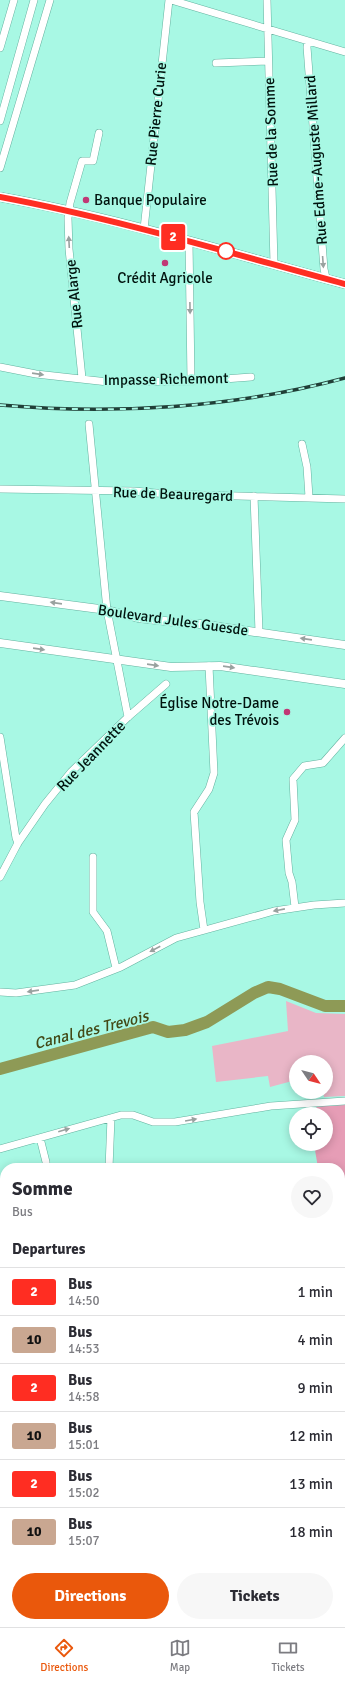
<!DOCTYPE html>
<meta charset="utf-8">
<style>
body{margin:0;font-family:Signika,sans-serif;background:#f7f7f7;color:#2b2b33;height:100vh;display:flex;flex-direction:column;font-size:15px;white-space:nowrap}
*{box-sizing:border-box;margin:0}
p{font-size:13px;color:#7c7c81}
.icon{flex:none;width:22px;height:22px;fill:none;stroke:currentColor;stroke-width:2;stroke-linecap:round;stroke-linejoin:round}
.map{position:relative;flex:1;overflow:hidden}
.sheet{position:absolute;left:0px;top:1163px;width:345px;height:464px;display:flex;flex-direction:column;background:#fff;border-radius:16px 16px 0 0;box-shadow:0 2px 10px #0003}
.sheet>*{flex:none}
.badge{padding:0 8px;border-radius:3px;font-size:14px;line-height:26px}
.needle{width:26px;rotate:125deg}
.controls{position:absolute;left:289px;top:1055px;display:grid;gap:8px}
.controls a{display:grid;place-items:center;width:44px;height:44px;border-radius:50%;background:#fff;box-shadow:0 2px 10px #0003;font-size:20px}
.map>.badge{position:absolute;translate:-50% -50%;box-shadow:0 0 0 2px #fff}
h2{padding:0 12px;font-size:15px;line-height:36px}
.round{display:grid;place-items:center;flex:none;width:42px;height:42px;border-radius:21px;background:#f7f7f7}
.headline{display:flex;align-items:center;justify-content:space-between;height:68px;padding:0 12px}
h1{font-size:19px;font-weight:700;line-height:30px}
.cta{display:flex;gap:8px;margin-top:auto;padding:8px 12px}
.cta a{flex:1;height:46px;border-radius:24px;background:#ea580c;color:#fff;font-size:16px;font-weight:700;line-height:46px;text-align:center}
.cta a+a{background:#f7f7f7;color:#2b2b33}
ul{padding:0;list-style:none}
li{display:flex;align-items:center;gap:12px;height:48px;padding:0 12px;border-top:1px solid #e1e1e2}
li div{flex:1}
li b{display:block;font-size:15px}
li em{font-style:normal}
li .badge{min-width:44px;font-weight:700;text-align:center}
.dock{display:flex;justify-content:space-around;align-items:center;height:56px;border-top:1px solid #e1e1e2;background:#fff;font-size:11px;color:#7c7c81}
.dock a{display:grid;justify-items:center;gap:2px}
.dock .current{color:#ea580c}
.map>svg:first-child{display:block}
.green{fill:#e9b6c7}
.forest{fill:#e69db6}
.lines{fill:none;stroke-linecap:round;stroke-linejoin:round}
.river{stroke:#8e9a56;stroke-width:12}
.minor-casing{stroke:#63b29f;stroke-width:8}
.tertiary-casing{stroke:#63b29f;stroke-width:9}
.secondary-casing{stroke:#63b29f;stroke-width:10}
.minor{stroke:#fff;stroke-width:7}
.tertiary{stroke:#fff;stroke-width:8}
.secondary{stroke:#fff;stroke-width:9}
.rail-casing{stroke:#203f37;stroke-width:3.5}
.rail{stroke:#a8f8e4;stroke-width:2;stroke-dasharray:6;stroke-linecap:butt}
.oneway{fill:#99a19f}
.line-casing{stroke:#fff;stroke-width:9}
.line{stroke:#ff2d22;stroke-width:6}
.poi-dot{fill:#c03875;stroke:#a8f8e4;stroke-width:1.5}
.stop-dot{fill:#fff;stroke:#ff2d22;stroke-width:2}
.labels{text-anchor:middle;stroke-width:3.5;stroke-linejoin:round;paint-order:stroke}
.street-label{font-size:15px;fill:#00130e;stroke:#a8f8e4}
.poi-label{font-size:15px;fill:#00130e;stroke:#a8f8e4;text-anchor:start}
.water-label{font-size:16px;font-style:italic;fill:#424916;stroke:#a8f8e4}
</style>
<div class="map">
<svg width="345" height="1627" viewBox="0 0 345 1627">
<rect width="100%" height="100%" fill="#a8f8e4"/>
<path class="green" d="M286,1001L316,1013L345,1014V1096L324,1097L323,1092H326V1062H296V1080L270,1087L268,1076L216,1082L212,1046L288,1031Z"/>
<path class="forest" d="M345,1105V1375H340V1168H318L314,1144H326V1114H314L317,1106Z
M340,1383H345V1431H340Z"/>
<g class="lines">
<path class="river" d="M0,1069L153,1027L168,1032L185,1030L207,1022L254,993L268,987L280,989L325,1006H345
M340,1380H345"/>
<g class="minor-casing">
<path id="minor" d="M171,0L345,52
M267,0L274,264
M308,41L307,47L324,269L326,278
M0,48L14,0
M216,63L268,61
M0,121L34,0
M0,168L50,0
M144,229L169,0
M189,241L191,381
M0,367L36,374L108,382L197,381L251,377
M82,378L69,249L68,218L70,203L82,161H93L99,133
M89,424L107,610L128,717
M302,444L307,467L309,497
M0,489L134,491L167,494L345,499
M254,496L259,632
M0,737L16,838L18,843
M93,857V912L107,931L116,968
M0,877L18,843L45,804L71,772L128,717L166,684
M295,907L292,882L289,873L286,840L295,820L293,779L304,766L323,763L345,738
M204,930L200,902L194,812L209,789L214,773L209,666
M0,992L16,993L75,985L121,967L176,938L274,911L314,905L345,903
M40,1138L46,1162
M0,1149L121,1115H133L153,1122H175L271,1106L345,1101
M109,1168L111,1118
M0,1205H5
M0,1415L5,1412
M345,1522L343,1532L345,1537
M340,1594L345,1591
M340,1600L345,1603
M100,1622V1627
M27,1627L31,1622
M273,1627L278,1624L299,1627"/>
</g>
<g class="tertiary-casing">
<path id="tertiary" d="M0,596L107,610L138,618L183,623L200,624L345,645
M0,643L171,667L220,666L345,684
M0,1218L5,1227
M340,1447H345
M0,1563L5,1559"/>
</g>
<g class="secondary-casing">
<path id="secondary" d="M0,197C117,218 230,253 345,284"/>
</g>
<use href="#minor" class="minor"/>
<use href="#tertiary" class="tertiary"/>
<use href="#secondary" class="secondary"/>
<g class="rail-casing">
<path id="rail" d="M0,405C114,415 234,408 345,378"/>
</g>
<use href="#rail" class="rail"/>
</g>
<defs><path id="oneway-solid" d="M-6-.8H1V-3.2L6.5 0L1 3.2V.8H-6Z"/></defs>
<g class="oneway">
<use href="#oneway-solid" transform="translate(69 242) rotate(-93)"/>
<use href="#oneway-solid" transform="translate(323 262) rotate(86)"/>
<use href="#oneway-solid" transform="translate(190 308) rotate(89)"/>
<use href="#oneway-solid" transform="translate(38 374) rotate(8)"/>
<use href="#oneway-solid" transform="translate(56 603) rotate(-172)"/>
<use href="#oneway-solid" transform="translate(306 639) rotate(-172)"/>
<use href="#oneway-solid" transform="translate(39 649) rotate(8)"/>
<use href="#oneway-solid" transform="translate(153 665) rotate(8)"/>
<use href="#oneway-solid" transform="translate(229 667) rotate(8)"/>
<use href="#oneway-solid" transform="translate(279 910) rotate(169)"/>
<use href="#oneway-solid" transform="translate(155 949) rotate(152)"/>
<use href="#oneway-solid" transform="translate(33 991) rotate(172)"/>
<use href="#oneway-solid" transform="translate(191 1120) rotate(-10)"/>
<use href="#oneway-solid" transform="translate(64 1130) rotate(-16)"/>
</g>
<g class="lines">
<g class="line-casing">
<path id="line" d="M0,197C117,219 230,253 345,284"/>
</g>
<use href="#line" class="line"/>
</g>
<g class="poi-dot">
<circle cx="86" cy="200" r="4"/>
<circle cx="165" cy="263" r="4"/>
<circle cx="287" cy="712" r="4"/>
</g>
<circle class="stop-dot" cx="226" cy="251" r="8"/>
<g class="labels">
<g class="street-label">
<text transform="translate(156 114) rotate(-84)" y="5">Rue Pierre Curie</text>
<text transform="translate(271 132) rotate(-92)" y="5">Rue de la Somme</text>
<text transform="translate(316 160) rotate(-94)" y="5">Rue Edme-Auguste Millard</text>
<text transform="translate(74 294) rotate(-96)" y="5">Rue Alarge</text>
<text transform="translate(166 379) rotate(-1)" y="5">Impasse Richemont</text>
<text transform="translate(173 494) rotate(2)" y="5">Rue de Beauregard</text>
<text transform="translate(173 620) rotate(8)" y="5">Boulevard Jules Guesde</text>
<text transform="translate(91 756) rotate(-46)" y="5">Rue Jeannette</text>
</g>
<g class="poi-label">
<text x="94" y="205">Banque Populaire</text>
<text x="165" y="283" text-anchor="middle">Crédit Agricole</text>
<text x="279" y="708" text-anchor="end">Église Notre-Dame<tspan x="279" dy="17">des Trévois</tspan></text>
</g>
<g class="water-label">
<text transform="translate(91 1029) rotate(-14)" y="6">Canal des Trevois</text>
</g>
</g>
</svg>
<div class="controls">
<a><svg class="needle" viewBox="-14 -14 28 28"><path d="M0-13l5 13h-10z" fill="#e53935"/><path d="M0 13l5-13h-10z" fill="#7c7c81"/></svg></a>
<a><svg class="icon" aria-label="locate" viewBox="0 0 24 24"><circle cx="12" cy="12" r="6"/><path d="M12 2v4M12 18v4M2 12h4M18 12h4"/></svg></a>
</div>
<b class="badge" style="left:173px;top:237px;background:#ff2d22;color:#fff">2</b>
<section class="sheet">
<div class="headline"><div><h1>Somme</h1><p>Bus</p></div><a class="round"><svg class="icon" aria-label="heart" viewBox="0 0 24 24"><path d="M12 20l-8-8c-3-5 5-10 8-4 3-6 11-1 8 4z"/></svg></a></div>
<h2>Departures</h2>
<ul>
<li><span class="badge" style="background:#ff2d22;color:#fff">2</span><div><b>Bus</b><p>14:50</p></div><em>1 min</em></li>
<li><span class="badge" style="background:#c9a791;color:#111">10</span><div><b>Bus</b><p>14:53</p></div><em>4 min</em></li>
<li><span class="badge" style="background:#ff2d22;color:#fff">2</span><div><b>Bus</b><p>14:58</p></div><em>9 min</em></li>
<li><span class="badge" style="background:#c9a791;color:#111">10</span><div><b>Bus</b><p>15:01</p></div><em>12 min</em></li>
<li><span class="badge" style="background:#ff2d22;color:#fff">2</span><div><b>Bus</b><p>15:02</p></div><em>13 min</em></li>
<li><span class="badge" style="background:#c9a791;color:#111">10</span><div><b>Bus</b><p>15:07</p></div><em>18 min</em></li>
</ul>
<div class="cta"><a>Directions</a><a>Tickets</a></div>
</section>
</div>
<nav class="dock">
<a class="current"><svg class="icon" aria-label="directions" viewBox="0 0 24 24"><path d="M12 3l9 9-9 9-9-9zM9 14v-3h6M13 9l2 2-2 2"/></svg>Directions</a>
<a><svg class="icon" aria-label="map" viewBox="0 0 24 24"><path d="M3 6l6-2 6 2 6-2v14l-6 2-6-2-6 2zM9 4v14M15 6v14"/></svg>Map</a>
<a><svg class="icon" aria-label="tickets" viewBox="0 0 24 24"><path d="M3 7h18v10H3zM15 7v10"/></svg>Tickets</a>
</nav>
